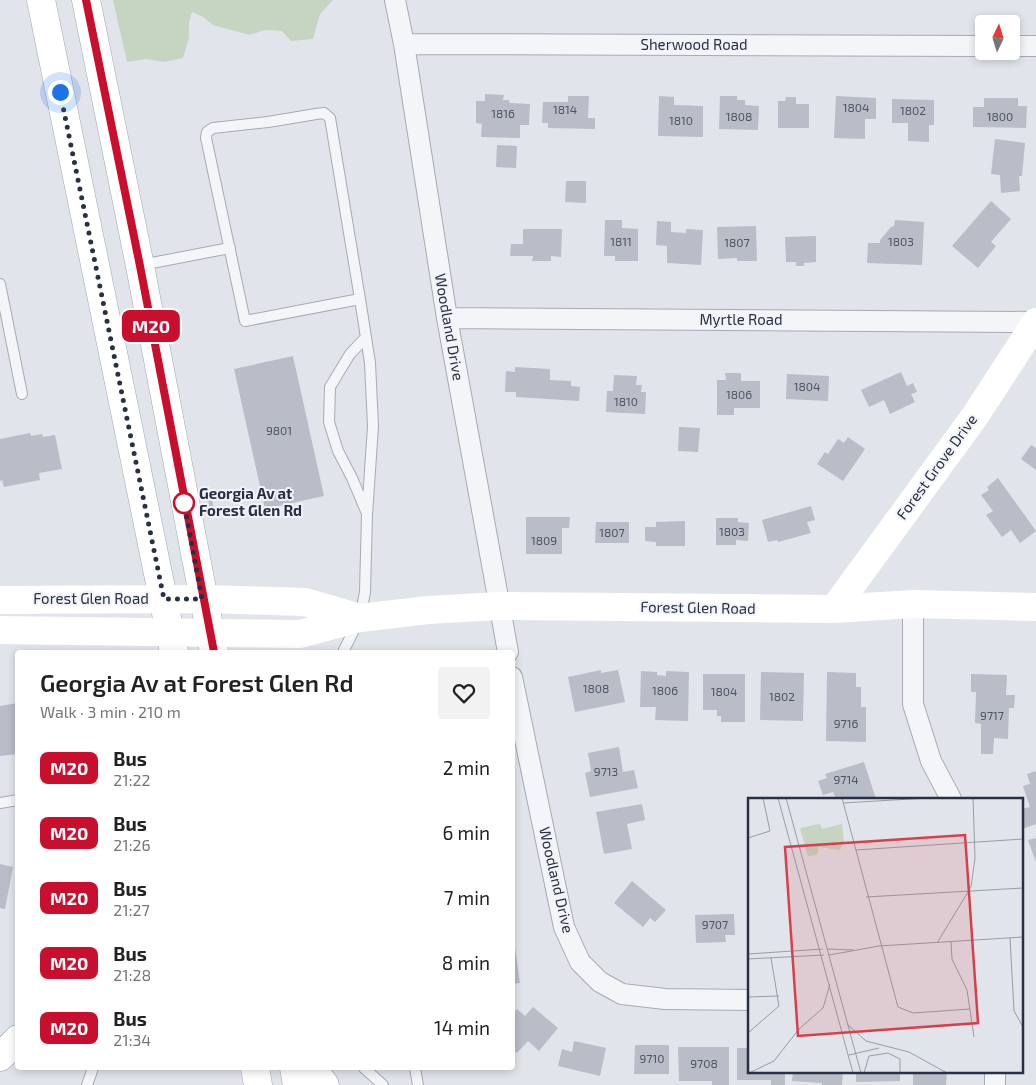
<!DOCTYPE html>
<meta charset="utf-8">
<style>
body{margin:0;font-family:"Exo 2",sans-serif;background:#f2f2f2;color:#222;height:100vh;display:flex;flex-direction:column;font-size:19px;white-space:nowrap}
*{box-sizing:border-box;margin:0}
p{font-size:16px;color:#767676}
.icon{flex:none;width:28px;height:28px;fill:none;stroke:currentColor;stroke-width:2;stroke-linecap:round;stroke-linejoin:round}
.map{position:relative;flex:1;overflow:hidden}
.drawer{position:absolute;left:15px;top:650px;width:500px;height:420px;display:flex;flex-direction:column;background:#fff;border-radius:5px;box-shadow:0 2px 8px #0003}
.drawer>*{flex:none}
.badge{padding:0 10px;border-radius:8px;font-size:18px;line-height:32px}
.needle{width:32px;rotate:4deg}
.buttons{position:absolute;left:975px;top:15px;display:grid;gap:10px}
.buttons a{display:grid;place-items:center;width:45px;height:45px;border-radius:5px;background:#fff;box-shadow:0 2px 8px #0003;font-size:25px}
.you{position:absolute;width:25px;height:25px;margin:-12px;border:4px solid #fff;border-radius:50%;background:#1a73e8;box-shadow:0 0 0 8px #1a73e833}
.map>.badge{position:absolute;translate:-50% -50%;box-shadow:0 0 0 2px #fff}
.round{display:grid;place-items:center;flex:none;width:52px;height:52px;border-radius:5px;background:#f2f2f2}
.summary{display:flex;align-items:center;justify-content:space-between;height:85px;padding:0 25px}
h1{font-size:24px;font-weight:600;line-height:38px}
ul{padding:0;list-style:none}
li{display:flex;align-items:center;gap:15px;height:65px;padding:0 25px}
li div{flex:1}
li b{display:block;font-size:19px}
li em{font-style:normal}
li .badge{min-width:55px;font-weight:700;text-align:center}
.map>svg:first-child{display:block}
.green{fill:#c5d5c2}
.building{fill:#b8bdc8}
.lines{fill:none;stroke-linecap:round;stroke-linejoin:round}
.lane-casing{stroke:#a6aab5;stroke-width:12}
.street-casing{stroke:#a6aab5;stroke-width:22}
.primary-casing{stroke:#a0a7b7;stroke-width:29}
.highway-casing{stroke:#8890a2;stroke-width:29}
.lane{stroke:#f4f5f8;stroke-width:10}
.street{stroke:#f4f5f8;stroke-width:20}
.secondary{stroke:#fff;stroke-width:28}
.primary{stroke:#fff;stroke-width:28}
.highway{stroke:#fff;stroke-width:28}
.line-casing{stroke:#fff;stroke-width:11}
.line{stroke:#c8102e;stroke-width:8}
.walk{stroke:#293043;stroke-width:5;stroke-dasharray:0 9}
.stop-dot{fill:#fff;stroke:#c8102e;stroke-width:2.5}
.labels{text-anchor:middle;stroke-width:4;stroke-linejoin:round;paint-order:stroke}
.number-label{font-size:12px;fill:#4d5364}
.street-label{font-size:15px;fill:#293043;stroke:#f1f3f8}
.stop-label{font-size:15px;font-weight:bold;fill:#293043;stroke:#f1f3f8;text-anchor:start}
.inset-road{fill:none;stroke:#979ca7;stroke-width:1}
.view{fill:#d4414d;fill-opacity:0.15;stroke:#d4414d;stroke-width:2.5}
.inset-edge{fill:none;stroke:#293043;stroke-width:2.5}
</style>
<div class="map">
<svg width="1036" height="1085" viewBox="0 0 1036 1085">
<rect width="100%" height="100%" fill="#e1e4ea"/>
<path class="green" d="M113,0H333L320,14L313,39L291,41L282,31L265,30L249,35L213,25L203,17L192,12L189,22V38L183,58L164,62L146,59L127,62Z"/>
<path class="building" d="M485,94L504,95L503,100H509L510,103L530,104L529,125H520V138L481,137L482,124L476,123V101H485Z
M568,96H589L588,118H595V129L548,128V123H542L543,102H568Z
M659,96L674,97V105L703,106V137L658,136Z
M720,96H737V100H745V105L759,106L758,130L719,129Z
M836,96L876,98V119H865V139L834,138Z
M786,97H796V104H809V128H778V101H785Z
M984,98H1018V106H1027L1026,128L973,127V107H984Z
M892,99L934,100V125H929V142L908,141V123H892Z
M995,139L1025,143L1022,176H1019L1020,191L1001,193L1000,175L991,174Z
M497,145L517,146L516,168L496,167Z
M566,181H586V203L565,202Z
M991,201L1011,219L991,242L996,246L978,268L952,246Z
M605,220H622V228L638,229V261H615V256H604Z
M895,220L924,222L922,265L867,263L868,243H880V240L891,227L894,226Z
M657,221L671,222V232L686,233V229L703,230L701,265L667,263V246L656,245Z
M756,226L757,261H737V258L718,259L717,227Z
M523,229H562L561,257L551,256V261H532L533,256H510L511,244H523Z
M816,236V262L804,263V266H796V262H786L785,237Z
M293,356L324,496L265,509L234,369Z
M515,367L550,369V380L571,381V386L580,387L579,401L516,397V392H505L506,371L515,372Z
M901,372L907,386L913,383L917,392L911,394L915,402L890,414L884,400L869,407L861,390Z
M725,373H741V381H760V408H734V415H717V380H726Z
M787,374L829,376L828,401L786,399Z
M614,375L637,376L636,385H642L641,392H646L645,414L606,412L607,391H613Z
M679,427L700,428L698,452L678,451Z
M30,433L31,436L42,434L43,437L55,435L62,469L39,473L40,480L4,487L2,480L0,481V439Z
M848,437L865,449L843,481L817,464L825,452L828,454L838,439L844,443Z
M1031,445L1036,448V470L1021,459Z
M998,478L1036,531L1020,543L1011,530L1002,537L986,515L993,511L981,495L989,490L987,487Z
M208,500H212L215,514H211Z
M811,506L815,520L807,522L811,533L778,542L777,540L768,542L762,520Z
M526,517H570L569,528H562V554H526Z
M716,518H738V522L749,523L748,541L736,540V545H716Z
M685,521V546H656V542L645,541V527H656V522Z
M596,522H629V543H595Z
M601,670V673L618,670L625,702L575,712L568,677Z
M641,671L657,672V675L666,676V671L689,672L688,721L655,720L656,707H640Z
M761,672L804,673L803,721L760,720Z
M827,672L856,673V687H861V707H866V742L826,741Z
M703,674H745V722H721V716H717V710H703Z
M971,674L1007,675L1006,695H1015L1014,708H1009L1008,739L994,738L993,754H981V724L975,723L976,692H971Z
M18,703V754L0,756V706Z
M619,747L623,772L634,770L638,788L590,797L585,773L591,771L588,753Z
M864,762L876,799H836L833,792L823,795L818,781L827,778L825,774Z
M1036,771V824L1022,829V809L1030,807L1023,786L1030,784L1027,774Z
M642,804L645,820L627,824L632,849L604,854L596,812Z
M1036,838V862L1028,840Z
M0,864L13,867L5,909L0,908Z
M632,881L666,910L655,922L650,918L643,927L614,903Z
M734,914L735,935H725L726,942L696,943L695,915Z
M515,947L520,983L512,984V948Z
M533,1007L558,1028L539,1051L528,1041L517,1053L512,1049V1014L517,1009L525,1016Z
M574,1041L606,1048L600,1076L558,1066L562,1049L572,1052Z
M635,1045H669V1074H634Z
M678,1047H729V1085H712V1081H679Z
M737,1048H750V1071H785V1085H771V1080H737Z
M793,1071H843L842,1085H822V1083L792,1081Z
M856,1071H900V1081L856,1082Z
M913,1071H947L946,1085H913Z"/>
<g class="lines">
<g class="lane-casing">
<path id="lane" d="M141,265L230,248
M0,284L22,394
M366,511L352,478L338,451L329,422L330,387L350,354L366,337
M345,652L344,650L360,618L365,592L367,515L373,426L370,363L360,299L245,321L206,138L207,132L213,128L268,122L316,114L324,113L330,118L360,299
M0,803L18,800
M364,1068L383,1085
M415,1068L418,1085
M87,1085L93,1068"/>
</g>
<g class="street-casing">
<path id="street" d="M395,0L404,44L447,318L508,652
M404,44L984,46
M1011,46H1036
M447,318L1036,322
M913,604V704L931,761L951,799
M512,677L564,927L580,962L600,982L622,994L665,999L750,1000
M995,1071V1085"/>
</g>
<g class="primary-casing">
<path id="primary" d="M41,0L174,652
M86,0L140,266L214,652
M255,1068L258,1085
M294,1068L297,1085"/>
</g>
<g class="highway-casing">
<path id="highway" d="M0,1057L18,1039
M312,1068L325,1085"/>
</g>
<use href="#lane" class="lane"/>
<use href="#street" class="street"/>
<path class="secondary" d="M0,600L202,599L305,602L360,618
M834,609L975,416L1036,322
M0,630L300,634L360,618L428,610L499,606L834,609L913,604L1036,607"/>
<use href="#primary" class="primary"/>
<use href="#highway" class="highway"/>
</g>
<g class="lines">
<g class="line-casing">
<path id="line" d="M86,0L140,266L214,652"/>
</g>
<use href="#line" class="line"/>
<path class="walk" d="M60,92L164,599H202L184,503"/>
</g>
<circle class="stop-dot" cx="184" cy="503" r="10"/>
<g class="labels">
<g class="number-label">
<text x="856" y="112">1804</text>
<text x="565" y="114">1814</text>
<text x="913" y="115">1802</text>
<text x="503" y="118">1816</text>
<text x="739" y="121">1808</text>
<text x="1000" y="121">1800</text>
<text x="681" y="125">1810</text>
<text x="621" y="246">1811</text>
<text x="901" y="246">1803</text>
<text x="737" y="247">1807</text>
<text x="807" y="391">1804</text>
<text x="739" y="399">1806</text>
<text x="626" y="406">1810</text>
<text x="279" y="435">9801</text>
<text x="732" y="536">1803</text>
<text x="612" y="537">1807</text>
<text x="544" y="545">1809</text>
<text x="596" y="693">1808</text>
<text x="665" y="695">1806</text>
<text x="724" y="696">1804</text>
<text x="782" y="701">1802</text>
<text x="992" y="720">9717</text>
<text x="846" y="728">9716</text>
<text x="606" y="776">9713</text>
<text x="846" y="784">9714</text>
<text x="715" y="929">9707</text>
<text x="652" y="1063">9710</text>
<text x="704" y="1068">9708</text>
</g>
<g class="street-label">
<text x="694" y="50">Sherwood Road</text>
<text x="741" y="325">Myrtle Road</text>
<text transform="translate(449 327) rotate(80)" y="5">Woodland Drive</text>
<text transform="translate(937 467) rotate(-54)" y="5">Forest Grove Drive</text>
<text x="91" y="604">Forest Glen Road</text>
<text transform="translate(698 608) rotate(1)" y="5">Forest Glen Road</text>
<text transform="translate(556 880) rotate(77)" y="5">Woodland Drive</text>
</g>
<g class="stop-label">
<text x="199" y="499">Georgia Av at<tspan x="199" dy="17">Forest Glen Rd</tspan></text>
</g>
</g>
<g transform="translate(748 798)">
<rect width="275" height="275" fill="#e1e4ea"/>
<path d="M72,26L74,31L94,26L96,43L92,52L71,49L69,57L60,58L52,30Z" fill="#c5d5c2"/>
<path class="inset-road" d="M30,0L105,275M38,0L113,275M94,0L150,209L165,215L222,211M95,5L179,0M0,40L22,33L15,0M108,52L275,41M118,99L275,90M262,140L266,213L275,229M203,143L204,161L219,192L226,239M189,145L223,89L227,60L225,0M79,151L106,152M0,156L75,151M81,157L131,148L275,139M0,161L76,157M0,199L31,198M99,226L118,243L161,254L199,275M0,235L31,208L23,160M101,257L131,250M1,275L26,263L51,231L75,210L82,186M116,275L121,258L140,255L152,261V275"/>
<path class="view" d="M217,37L230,225L50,238L37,49Z"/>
<rect width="275" height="275" class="inset-edge"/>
</g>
</svg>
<div class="buttons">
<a><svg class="needle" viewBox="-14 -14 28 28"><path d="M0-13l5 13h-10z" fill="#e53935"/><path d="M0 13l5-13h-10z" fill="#767676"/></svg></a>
</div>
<div class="you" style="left:60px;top:92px"></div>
<b class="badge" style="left:151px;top:326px;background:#c8102e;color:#fff">M20</b>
<section class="drawer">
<div class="summary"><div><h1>Georgia Av at Forest Glen Rd</h1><p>Walk · 3 min · 210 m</p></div><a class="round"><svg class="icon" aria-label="heart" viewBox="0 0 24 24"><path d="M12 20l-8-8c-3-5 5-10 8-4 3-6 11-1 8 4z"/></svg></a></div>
<ul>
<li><span class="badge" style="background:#c8102e;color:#fff">M20</span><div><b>Bus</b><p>21:22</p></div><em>2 min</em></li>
<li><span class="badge" style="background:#c8102e;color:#fff">M20</span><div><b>Bus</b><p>21:26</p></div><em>6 min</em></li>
<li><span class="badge" style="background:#c8102e;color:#fff">M20</span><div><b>Bus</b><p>21:27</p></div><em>7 min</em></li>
<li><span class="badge" style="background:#c8102e;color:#fff">M20</span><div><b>Bus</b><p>21:28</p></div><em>8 min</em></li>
<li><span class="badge" style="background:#c8102e;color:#fff">M20</span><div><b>Bus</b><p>21:34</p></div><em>14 min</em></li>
</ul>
</section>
</div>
